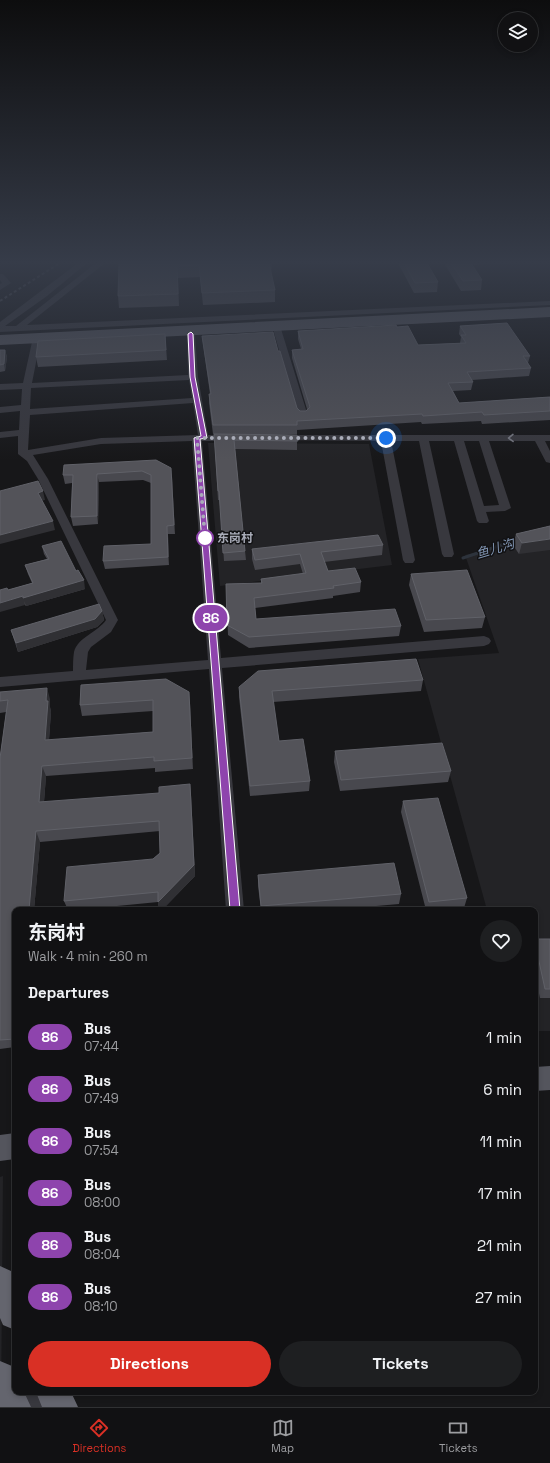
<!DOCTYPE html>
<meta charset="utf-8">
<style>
body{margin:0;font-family:"Space Grotesk","Noto Sans SC",sans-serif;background:#1e1f21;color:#f1f3f6;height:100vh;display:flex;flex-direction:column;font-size:15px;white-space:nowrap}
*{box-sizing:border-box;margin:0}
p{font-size:13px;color:#9c9da0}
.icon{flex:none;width:22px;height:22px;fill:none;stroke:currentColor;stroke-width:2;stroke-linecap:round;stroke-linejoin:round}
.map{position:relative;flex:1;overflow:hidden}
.details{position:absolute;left:12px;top:907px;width:526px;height:488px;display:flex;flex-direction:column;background:#111113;border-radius:8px;box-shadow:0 2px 6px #0003,0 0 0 1px #303133}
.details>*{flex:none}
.badge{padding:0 8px;border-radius:13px;font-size:14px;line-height:26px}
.fabs{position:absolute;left:498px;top:12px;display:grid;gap:8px}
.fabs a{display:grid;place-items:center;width:40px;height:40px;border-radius:50%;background:#111113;box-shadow:0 2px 6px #0003,0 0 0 1px #303133;font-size:20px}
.you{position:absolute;width:20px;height:20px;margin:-10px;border:3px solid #fff;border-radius:50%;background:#1a73e8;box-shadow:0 0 0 6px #1a73e833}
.map>.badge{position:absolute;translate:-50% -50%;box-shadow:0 0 0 2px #fff}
h2{padding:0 16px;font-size:15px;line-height:36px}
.round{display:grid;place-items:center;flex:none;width:42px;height:42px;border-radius:21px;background:#1e1f21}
.head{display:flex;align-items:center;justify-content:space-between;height:68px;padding:0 16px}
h1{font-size:19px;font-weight:700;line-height:30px}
.button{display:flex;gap:8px;margin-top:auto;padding:8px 16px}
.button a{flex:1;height:46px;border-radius:24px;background:#d93025;color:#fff;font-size:16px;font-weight:700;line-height:46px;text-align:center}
.button a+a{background:#1e1f21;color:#f1f3f6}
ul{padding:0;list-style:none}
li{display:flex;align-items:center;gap:12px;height:52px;padding:0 16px}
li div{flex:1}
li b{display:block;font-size:15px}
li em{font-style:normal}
li .badge{min-width:44px;font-weight:700;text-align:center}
.tabs{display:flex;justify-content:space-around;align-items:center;height:56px;border-top:1px solid #303133;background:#111113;font-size:11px;color:#9c9da0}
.tabs a{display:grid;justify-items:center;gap:2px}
.tabs .selected{color:#d93025}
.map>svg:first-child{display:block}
.built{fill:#232326}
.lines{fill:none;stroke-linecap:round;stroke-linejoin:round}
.stream{stroke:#2d333c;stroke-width:3}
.minor{fill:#38383e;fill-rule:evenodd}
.major{fill:#54555d;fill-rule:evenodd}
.highway{fill:#64656e;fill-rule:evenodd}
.rail{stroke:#4d4e55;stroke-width:2;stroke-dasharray:3 2.5;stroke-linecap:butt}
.major-bridge{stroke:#54555d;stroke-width:10}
.wall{fill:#48484e}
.shaded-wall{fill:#303034}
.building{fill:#535359;stroke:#606168}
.oneway{stroke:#767881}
.line{fill:#8e44ad;stroke:#fff}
.walk{stroke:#a9acb8;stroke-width:4;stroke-dasharray:0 7.2}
.stop-dot{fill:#fff;stroke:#8e44ad;stroke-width:2}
.labels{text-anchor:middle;stroke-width:3;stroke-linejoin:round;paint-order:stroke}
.stop-label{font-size:12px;font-weight:bold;fill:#a9acb8;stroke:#121214;text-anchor:start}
.water-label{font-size:13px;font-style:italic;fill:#8195b2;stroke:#121214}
</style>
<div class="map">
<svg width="550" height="1407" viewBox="0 0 550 1407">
<rect width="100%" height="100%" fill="#171719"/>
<path class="built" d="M208,443L369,444L392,565L220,586Z
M550,535V1031H535V910H487L418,659L499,653L465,555Z
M3,1176L1,1407H0V1177Z"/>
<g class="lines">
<path class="stream" d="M463,558L519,539"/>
<path class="minor" d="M78,263H87L47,296L5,326H16L96,263H105L27,325L550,301V305L0,332V322Z
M0,274H3L11,283L0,290V284L2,283L0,280Z
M277,326L281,329L308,416L306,418H300L298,416L273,329Z
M191,331L195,334L198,377L208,435H234L239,438L234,441H202L221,658L484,636L489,638L491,641L489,644L484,646L222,668L244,910H226L209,669L0,687V677L73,671C73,665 73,658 74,652C78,637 98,632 106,620L38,479L27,461L18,454V436L0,438V432L19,430L20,411L0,413V407L21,405L22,389L0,390V384L23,383L32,342L36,339L40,342L32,383L188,375L187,334ZM189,380L192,398L30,409L31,388ZM193,403L198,435L101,438L28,450L30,415ZM192,441L208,660L86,670L88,652L91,647L111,632L118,620L48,479L33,455L101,444Z
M278,435H550V441H545L550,451V463L546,462L535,441H489L511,508L505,511L486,512L489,521L487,523H479L477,521L454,441H429L454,554L452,557H444L442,554L419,441H391L415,560L413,563H405L403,560L381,441L274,440L273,438L274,436ZM464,441H479L499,505L484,506Z
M22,1392H46L45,1407H21Z"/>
<path class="major" d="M550,1066V1090L535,1091V1067Z
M15,1133V1159L0,1161V1135Z"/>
<path class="highway" d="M0,1266L11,1271L15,1278V1330L3,1325L0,1318Z
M0,1361L12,1366L15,1372V1392H24L31,1407H0Z
M36,1392H71L78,1407H42Z"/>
<path class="rail" d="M0,301L60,263"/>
<path class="major-bridge" d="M0,340L550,312"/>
</g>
<path class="wall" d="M119,263H272L271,274L275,290V302L203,305L200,277L178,278L179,306L119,308L118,296Z
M398,263H427L438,282L437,292L414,293Z
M444,263H510L472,265L482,280L481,290L461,291Z
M460,326L530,356L528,363L531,368L529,376L472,380L473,382L471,390L453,391L459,403L550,397V420L482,424L481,421L422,424L421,422L297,430V434H213L209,403V394H210L203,344L202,336L278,351L297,408L300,411H306L307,409L292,358V350L301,349L298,339V331L397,327L418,345L460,343L461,337L459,334Z
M165,334L167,360L38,367L36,357Z
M0,350H5L7,357L5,371L0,372Z
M214,434L297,435V450L235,449L245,551L246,560L224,561L220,500H218Z
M156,460L172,476L175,534H168L169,565L105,569L103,561L151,544V483L143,480L99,482L98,524L73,526L71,517L72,483L65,484L63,475Z
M550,526L519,554L513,545L516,534Z
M383,545L382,555L324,562L328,571L361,582L360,592L333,596V598L255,608L256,619L401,626L399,636L249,648L228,635L226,584L261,583V579L303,574L300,564L255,570L252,559V549Z
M42,546L85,589L26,606L25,605L8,590L32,583L28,574L25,565L47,559L44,554Z
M411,574L485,617L482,628L424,632L409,585Z
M102,611L104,620L97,627L18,652L11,630Z
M423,680L421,691L273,702L279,741L310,781L309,791L250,796L239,697V687Z
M81,685L190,703L193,769L155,772V768L46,776L44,802L191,795L195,876L162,910H159L158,902L76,910H68L64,901L153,859L160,853V831L40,842L34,910H15V1047L0,1049V758L6,712L0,713V692L50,699V707L51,712L49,740L153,732V711L82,716L80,705Z
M335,751L451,771L448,782L340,791L334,762Z
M403,801L467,898L464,908L448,910H426L401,812Z
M258,875L401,894L399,904L331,910H261L258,886Z
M535,939H550V998H540L535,975Z"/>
<path class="shaded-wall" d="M5,350L7,357L5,371L4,364Z
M171,468L172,476L175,534L174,525Z
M97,474L99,482L98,524L97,516Z
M43,491L45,500L40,501L38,493Z
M53,521L55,530L0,544V535Z
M167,526L168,534L169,565L168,557Z
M550,539V550L519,554L522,543Z
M84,580L85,589L26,606L23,598Z
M23,596L25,605L0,612V603Z
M102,611L104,620L97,627L18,652L16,643Z
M47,688L50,699V707L51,712L48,751L45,740Z
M189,692L190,703L193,769L192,758Z
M42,766L46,776L43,813L39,802Z
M190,784L191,795L195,876L162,910H159L158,902Z
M36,831L40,842L34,910H29Z"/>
<path class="building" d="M119,263H269L275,290L202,293L199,265L177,266L178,294L118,296Z
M404,263H427L438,282L415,283Z
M451,263H471L482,280L463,281Z
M507,323L530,356H523L531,368L467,372L473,382L448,383L459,403L550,397V411L484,415L482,412L423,416L422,414L297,421V425H213L209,394H211L202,336L273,332L278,351H280L297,408L300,411H306L310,407L292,350L303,349L298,331L396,325L397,327L408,326L418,345L466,343L461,335H466L460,326Z
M165,334L166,350L36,357L38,341Z
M0,350H5L4,364L0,365Z
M214,434L297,435L298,441L234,440L245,551L223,553L219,491H218Z
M156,460L171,468L174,525L167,526L168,557L103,561L104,546L151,544V475L142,471L97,474V516L71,517L73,475H63L64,465Z
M38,481L43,491L38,493L53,521L0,535V491Z
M550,526V539L522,543L516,534Z
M378,535L383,545L321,552L328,571L355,568L361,582L333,586L334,588L254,598L256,619L395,609L401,626L249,637L227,625L226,584L262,583L261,579L306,573L300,554L255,560L252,549Z
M61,541L76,571L78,570L84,580L23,598V596L0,603V590L7,588L8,590L33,583L25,565L49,559L42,546Z
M467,570L485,617L426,620L411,574Z
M99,604L102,611L95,619L16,643L11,630Z
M416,659L423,680L272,691L279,741L303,739L310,781L250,786L239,687L258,671Z
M166,679L189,692L192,758L154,761V757L42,766L39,802L159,793V787L190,784L194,865L158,902V892L64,901L67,867L153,859L160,853L159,821L36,831L29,910H15V1039L0,1040V758L8,700L0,701V692L47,688L46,701H48L45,740L153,732V700L80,705L81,685Z
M442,743L451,771L341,780L335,751Z
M438,798L467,898L429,902L403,801Z
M394,863L401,894L261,906L258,875Z
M198,908V910H179Z
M535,939H550V989H545L535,943Z"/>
<defs><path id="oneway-chevron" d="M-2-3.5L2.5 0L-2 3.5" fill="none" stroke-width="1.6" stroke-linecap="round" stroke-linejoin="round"/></defs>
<use class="oneway" href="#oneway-chevron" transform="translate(511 438) rotate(179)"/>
<linearGradient id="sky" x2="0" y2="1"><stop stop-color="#0d0d0e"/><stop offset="0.57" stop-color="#363c49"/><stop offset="1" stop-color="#363c49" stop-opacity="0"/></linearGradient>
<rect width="550" height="460" fill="url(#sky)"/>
<path class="line" d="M191,332L193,334L195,377L207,438L200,439L240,910L238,913L235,914L231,913L230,910L194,438L201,436L190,377L188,334Z"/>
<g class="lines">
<path class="walk" d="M205,538L197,438H386"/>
</g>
<circle class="stop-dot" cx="205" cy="538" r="8"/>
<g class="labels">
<g class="stop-label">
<text x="217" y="542">东岗村</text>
</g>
<g class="water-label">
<text transform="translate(495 548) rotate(-17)" y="5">鱼儿沟</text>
</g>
</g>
</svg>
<div class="fabs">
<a><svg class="icon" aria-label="layers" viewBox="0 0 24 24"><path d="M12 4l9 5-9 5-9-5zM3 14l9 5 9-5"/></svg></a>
</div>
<div class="you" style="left:386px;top:438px"></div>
<b class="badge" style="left:211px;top:618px;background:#8e44ad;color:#fff">86</b>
<section class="details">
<div class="head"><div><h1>东岗村</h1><p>Walk · 4 min · 260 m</p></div><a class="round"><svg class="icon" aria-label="heart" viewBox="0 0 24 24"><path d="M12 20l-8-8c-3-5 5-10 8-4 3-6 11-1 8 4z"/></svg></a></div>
<h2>Departures</h2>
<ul>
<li><span class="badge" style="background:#8e44ad;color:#fff">86</span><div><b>Bus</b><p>07:44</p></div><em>1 min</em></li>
<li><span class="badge" style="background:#8e44ad;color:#fff">86</span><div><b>Bus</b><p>07:49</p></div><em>6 min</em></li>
<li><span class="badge" style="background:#8e44ad;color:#fff">86</span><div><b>Bus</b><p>07:54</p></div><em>11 min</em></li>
<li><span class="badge" style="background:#8e44ad;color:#fff">86</span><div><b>Bus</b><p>08:00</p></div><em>17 min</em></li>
<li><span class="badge" style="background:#8e44ad;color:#fff">86</span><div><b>Bus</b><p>08:04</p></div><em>21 min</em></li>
<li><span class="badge" style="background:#8e44ad;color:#fff">86</span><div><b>Bus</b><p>08:10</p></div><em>27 min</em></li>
</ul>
<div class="button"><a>Directions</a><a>Tickets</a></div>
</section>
</div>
<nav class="tabs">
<a class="selected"><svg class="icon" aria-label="directions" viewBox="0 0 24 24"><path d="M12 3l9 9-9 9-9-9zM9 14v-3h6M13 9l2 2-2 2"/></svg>Directions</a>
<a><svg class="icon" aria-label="map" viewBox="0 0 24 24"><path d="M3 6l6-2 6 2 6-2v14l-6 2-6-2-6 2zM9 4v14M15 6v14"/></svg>Map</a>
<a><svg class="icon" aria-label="tickets" viewBox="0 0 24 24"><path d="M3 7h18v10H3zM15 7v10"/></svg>Tickets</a>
</nav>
